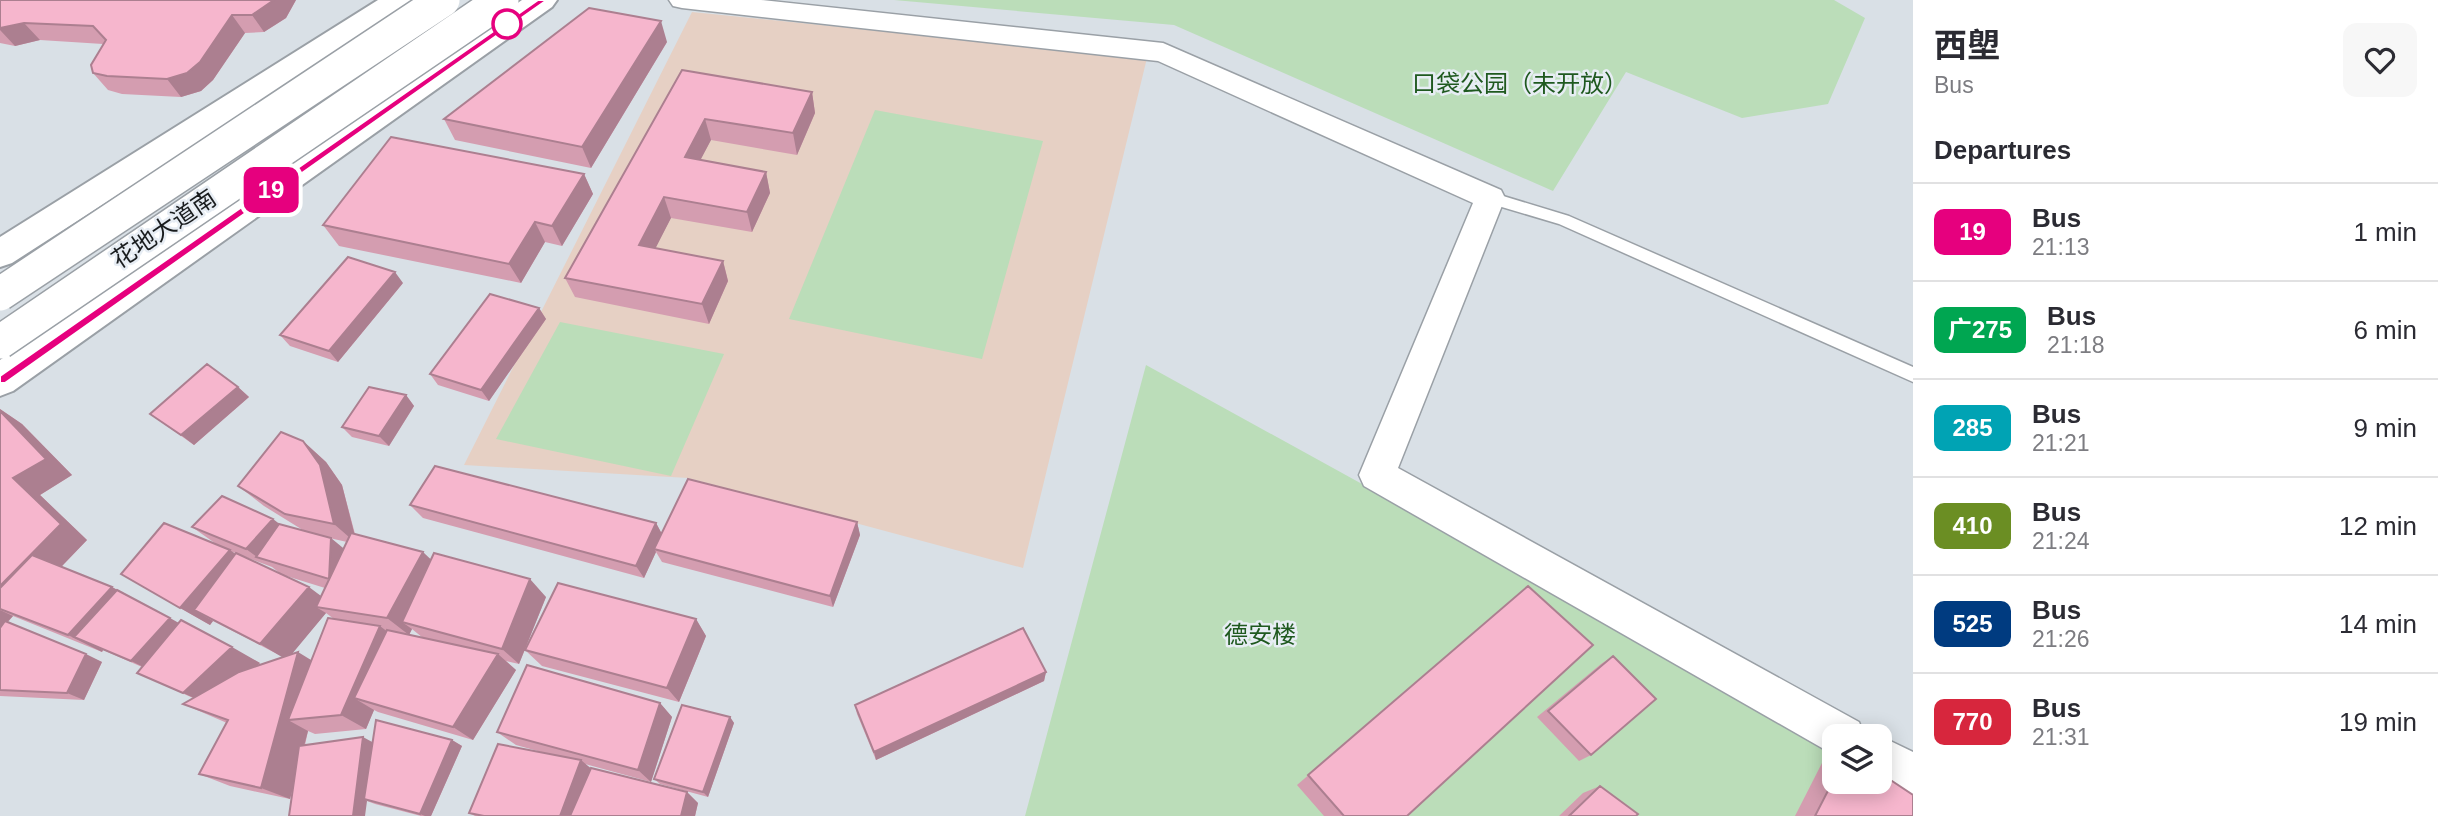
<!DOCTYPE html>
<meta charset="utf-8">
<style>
body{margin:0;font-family:Helvetica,"Noto Sans SC",sans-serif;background:#f7f7f7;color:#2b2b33;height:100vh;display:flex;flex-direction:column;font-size:26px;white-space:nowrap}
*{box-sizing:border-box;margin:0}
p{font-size:23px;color:#7c7c81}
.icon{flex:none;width:38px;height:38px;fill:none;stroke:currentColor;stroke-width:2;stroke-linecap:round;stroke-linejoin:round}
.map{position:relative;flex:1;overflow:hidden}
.drawer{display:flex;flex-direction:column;background:#fff;width:525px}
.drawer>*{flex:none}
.badge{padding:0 14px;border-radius:10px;font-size:24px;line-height:46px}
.tools{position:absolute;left:1822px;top:724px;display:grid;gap:14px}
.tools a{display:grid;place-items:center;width:70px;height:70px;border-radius:14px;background:#fff;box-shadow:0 4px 18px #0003;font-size:35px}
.map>.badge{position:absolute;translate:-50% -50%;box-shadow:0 0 0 4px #fff}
h2{padding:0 21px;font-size:26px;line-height:63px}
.round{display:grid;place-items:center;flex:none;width:74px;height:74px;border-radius:14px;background:#f7f7f7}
.overview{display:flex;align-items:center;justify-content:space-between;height:119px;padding:0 21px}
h1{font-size:33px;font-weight:700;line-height:52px}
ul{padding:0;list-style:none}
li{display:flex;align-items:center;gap:21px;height:98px;padding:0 21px;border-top:2px solid #e1e1e2}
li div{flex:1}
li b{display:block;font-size:26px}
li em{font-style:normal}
li .badge{min-width:77px;font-weight:700;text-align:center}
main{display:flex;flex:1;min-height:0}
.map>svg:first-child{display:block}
.education{fill:#e6d0c4}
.green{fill:#bbddb9}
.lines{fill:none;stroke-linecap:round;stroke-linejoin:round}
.lane-casing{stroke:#9aa0a6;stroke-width:3}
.street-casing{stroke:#9aa0a6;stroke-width:3}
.secondary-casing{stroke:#9aa0a6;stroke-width:4}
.lane{fill:#fff;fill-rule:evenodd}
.street{fill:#fff;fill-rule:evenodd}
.secondary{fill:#fff;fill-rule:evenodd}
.primary-bridge-casing{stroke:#9aa0a6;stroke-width:36;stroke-linecap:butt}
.primary-bridge{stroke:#fff;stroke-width:33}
.wall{fill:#d49db0;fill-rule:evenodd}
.shaded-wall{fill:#ac7f90}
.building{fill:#f6b6cd;stroke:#ac7f90;stroke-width:2}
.line{fill:#e6007e;stroke:#fff;stroke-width:2}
.stop-dot{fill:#fff;stroke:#e6007e;stroke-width:3.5}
.labels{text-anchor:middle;stroke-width:5;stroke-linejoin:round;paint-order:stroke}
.park-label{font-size:24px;fill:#1f591f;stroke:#e7edf4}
.street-label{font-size:24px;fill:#191c1e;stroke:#e7edf4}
</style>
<main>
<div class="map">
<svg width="1913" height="816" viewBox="0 0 1913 816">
<rect width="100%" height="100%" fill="#d9e0e6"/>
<path class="education" d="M692,12L1147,58L1023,568L688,478L464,465Z"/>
<path class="green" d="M894,0H1834L1865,18L1828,104L1742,118L1626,72L1553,191L1174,25Z
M875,110L1043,141L982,359L789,319Z
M560,322L724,354L671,476L496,439Z
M1146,365L1834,744V782H1880V769L1913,787V816H1025Z"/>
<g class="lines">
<g class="lane-casing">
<path id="lane" d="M1490,192L1569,216L1913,367V382L1559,224L1485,202L1482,198L1485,194Z"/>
</g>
<g class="street-casing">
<path id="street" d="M669,0H761L1163,43L1501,190L1505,198L1398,468L1859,722L1865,737H1834V754L1829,752L1364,486L1359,475L1473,203L1158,61L682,8L673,6Z
M1880,736L1913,752V796L1880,780L1878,737Z"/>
</g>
<g class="secondary-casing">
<path id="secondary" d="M378,0H414L409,7L12,263L0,267V237Z
M522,0H557L552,7L13,391L0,396V360Z"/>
</g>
<use href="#lane" class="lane"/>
<use href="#street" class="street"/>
<use href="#secondary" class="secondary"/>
<g class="primary-bridge-casing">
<path id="primary-bridge" d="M0,294L443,0
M0,342L502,0"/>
</g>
<use href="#primary-bridge" class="primary-bridge"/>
</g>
<path class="wall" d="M0,0H296L286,18L264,32L245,33L213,80L201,91L181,97L122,94L108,90L93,73L103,44L40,40L15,46L0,43Z
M667,42L591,168L455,140L444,119Z
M682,70L812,92L815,113L797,155L711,140L700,160L766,172L770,193L752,232L671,218L655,248L723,261L728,281L709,324L575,297L565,278Z
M584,174L593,194L562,246L545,242L521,283L339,246L323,225Z
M403,283L338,362L290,346L280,335Z
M539,308L546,319L489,401L438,385L430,374Z
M238,387L249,397L194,445L150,414Z
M406,395L414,406L389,446L352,437L342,427Z
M0,409L22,424L72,475L40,495L87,540L61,567L112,587L178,623L260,663L257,666L283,657L213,621L210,625L121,574L219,546L192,527L281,525L306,532L264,506L238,486L303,441L326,462L342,485L355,534L546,597L519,664L506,661L516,670L473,740L378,712L374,710L366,729L315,734L308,731L305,745L452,740L462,746L431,816H421L375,804L367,801L292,792L290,799L230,786L199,774L227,723L183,704L193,698L137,673L142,667L103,650L102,652L13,616L8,622L102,662L84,700L0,696ZM325,537L347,542L344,549ZM230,551L272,567L282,575L235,554ZM283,575L325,588L321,596ZM326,613L334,619L311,660L291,654ZM412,629L423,638L409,635Z
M410,505L656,523L662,534L857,522L860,535L833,607L662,562L656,552L644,578L423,518Z
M1528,586L1407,816H1324L1297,785Z
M696,619L706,636L679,702L542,666L525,650Z
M1613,656L1591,755L1579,761L1537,717L1601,664Z
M1046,672L1044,681L876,760L857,714L855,705Z
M660,703L672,717L651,782L585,764L591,768L687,792L698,803L695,816H475L469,813L552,755L516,745L497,732Z
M730,717L734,723L708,797L660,784L654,779Z
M1834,758V782L1913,816H1795L1823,761Z
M1600,786L1636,816H1559L1583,793Z"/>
<path class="shaded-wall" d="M274,0H296L286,18L264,32L252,15Z
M232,15L245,33L213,80L201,91L181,97L167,79Z
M661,21L667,42L591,168L582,147Z
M24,23L40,40L15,46L0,30V28Z
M812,92L815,113L797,155L793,133Z
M705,119L711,140L691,178L685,157Z
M766,172L770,193L752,232L747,212Z
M584,174L593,194L562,246L552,226Z
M664,197L671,218L647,265L639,245Z
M535,222L545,242L521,283L509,264Z
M723,261L728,281L709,324L702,304Z
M395,272L403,283L338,362L329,351Z
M539,308L546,319L489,401L481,390Z
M238,387L249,397L194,445L181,435Z
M406,395L414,406L389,446L379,436Z
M0,409L22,424L72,475L40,495L87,540L15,615L0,609V586L13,478Z
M303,441L326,462L342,485L357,544L334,524Z
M273,519L298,538L257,557L246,549Z
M857,522L860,535L833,607L830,596Z
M656,523L663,536L654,549L656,552L644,578L636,566Z
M331,538L354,557L329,579Z
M230,550L257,569L194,610L213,621L210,625L180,608Z
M423,552L443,571L402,622L412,629L409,635L387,618Z
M530,579L546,597L519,664L502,649Z
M112,587L144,605L74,637L103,650L102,652L68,635Z
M309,587L333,605L316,607L326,613L287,660L260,644Z
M0,610L13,616L0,630Z
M170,618L200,635L164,677L131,661Z
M696,619L706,636L679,702L667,688Z
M380,626L402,643L354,698L374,710L366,729L341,715Z
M232,647L260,663L214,707L183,693Z
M298,652L324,668L288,720L308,731L290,799L261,788Z
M86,654L102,662L84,700L67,693Z
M498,654L516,670L473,740L453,727Z
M1046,672L1044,681L876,760L874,752Z
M660,703L672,717L651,782L638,770Z
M730,717L734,723L708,797L703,792Z
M363,737L374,743L364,799L367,801L365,816H353Z
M452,740L462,746L431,816H425L420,814Z
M581,760L596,773L581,816H560Z
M687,792L698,803L695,816H681Z"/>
<path class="building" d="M0,0H274L252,15H232L200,62L187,73L167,79L107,76L93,73L91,65L106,40L93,26L24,23L0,28Z
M589,8L661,21L582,147L444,119Z
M682,70L812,92L793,133L705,119L685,157L766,172L747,212L664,197L639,245L723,261L702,304L565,278Z
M391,137L584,174L552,226L535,222L509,264L323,225Z
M348,257L395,272L329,351L280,335Z
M490,294L539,308L481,390L430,374Z
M207,364L238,387L181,435L150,414Z
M369,387L406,395L379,436L342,427Z
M0,411L46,459L13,478L61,524L0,586Z
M281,432L303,441L320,465L334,524L285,514L238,486Z
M435,466L656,523L636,566L410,505Z
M688,479L857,522L830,596L654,549Z
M222,496L273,519L246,549L192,527Z
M164,523L230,550L180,608L121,574Z
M279,524L331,538L329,579L256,557Z
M351,533L423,552L387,618L316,607Z
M236,553L309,587L260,644L194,610Z
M434,553L530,579L502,649L402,622Z
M32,555L112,587L68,635L0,609V588Z
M558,583L696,619L667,688L525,650Z
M1528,586L1593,645L1407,816H1344L1308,775Z
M117,590L170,618L131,661L74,637Z
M328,618L380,626L341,715L288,720Z
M181,620L232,647L183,693L137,673Z
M5,621L86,654L67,693L0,690V628Z
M1023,628L1046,672L874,752L855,705Z
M387,630L498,654L453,727L354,698Z
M298,652L261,788L199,774L228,720L183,704L239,672Z
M1613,656L1656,699L1591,755L1548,711Z
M527,665L660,703L638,770L497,732Z
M682,705L730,717L703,792L654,779Z
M376,720L452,740L420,814L364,799Z
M363,737L353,816H289L299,746Z
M498,744L581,760L560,816H484L469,813Z
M591,768L687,792L681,816H570Z
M1880,773L1913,795V816H1815L1834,779V782H1880Z
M1600,786L1638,814L1636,816H1569Z"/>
<path class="line" d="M538,0H547L5,383H0V376Z"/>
<circle class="stop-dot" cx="507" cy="24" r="14"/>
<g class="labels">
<g class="park-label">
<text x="1520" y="92">口袋公园（未开放）</text>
<text x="1260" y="643">德安楼</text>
</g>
<g class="street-label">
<text transform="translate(164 229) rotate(-34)" y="8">花地大道南</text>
</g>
</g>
</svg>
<div class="tools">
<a><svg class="icon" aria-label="layers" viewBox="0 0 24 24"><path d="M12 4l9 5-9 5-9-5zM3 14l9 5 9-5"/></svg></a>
</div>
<b class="badge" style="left:271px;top:190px;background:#e6007e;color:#fff">19</b>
</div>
<section class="drawer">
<div class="overview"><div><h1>西塱</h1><p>Bus</p></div><a class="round"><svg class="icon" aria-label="heart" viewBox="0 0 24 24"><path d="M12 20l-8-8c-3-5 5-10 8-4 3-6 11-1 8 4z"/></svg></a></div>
<h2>Departures</h2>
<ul>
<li><span class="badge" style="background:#e6007e;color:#fff">19</span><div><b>Bus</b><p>21:13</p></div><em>1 min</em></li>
<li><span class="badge" style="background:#00a651;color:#fff">广275</span><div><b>Bus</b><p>21:18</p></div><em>6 min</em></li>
<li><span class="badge" style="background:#00a3b4;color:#fff">285</span><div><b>Bus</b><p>21:21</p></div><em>9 min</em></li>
<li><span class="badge" style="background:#6b8e23;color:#fff">410</span><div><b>Bus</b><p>21:24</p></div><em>12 min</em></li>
<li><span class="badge" style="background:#003b80;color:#fff">525</span><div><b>Bus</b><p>21:26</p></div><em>14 min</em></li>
<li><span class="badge" style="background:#d7263d;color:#fff">770</span><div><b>Bus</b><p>21:31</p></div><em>19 min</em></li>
</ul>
</section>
</main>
